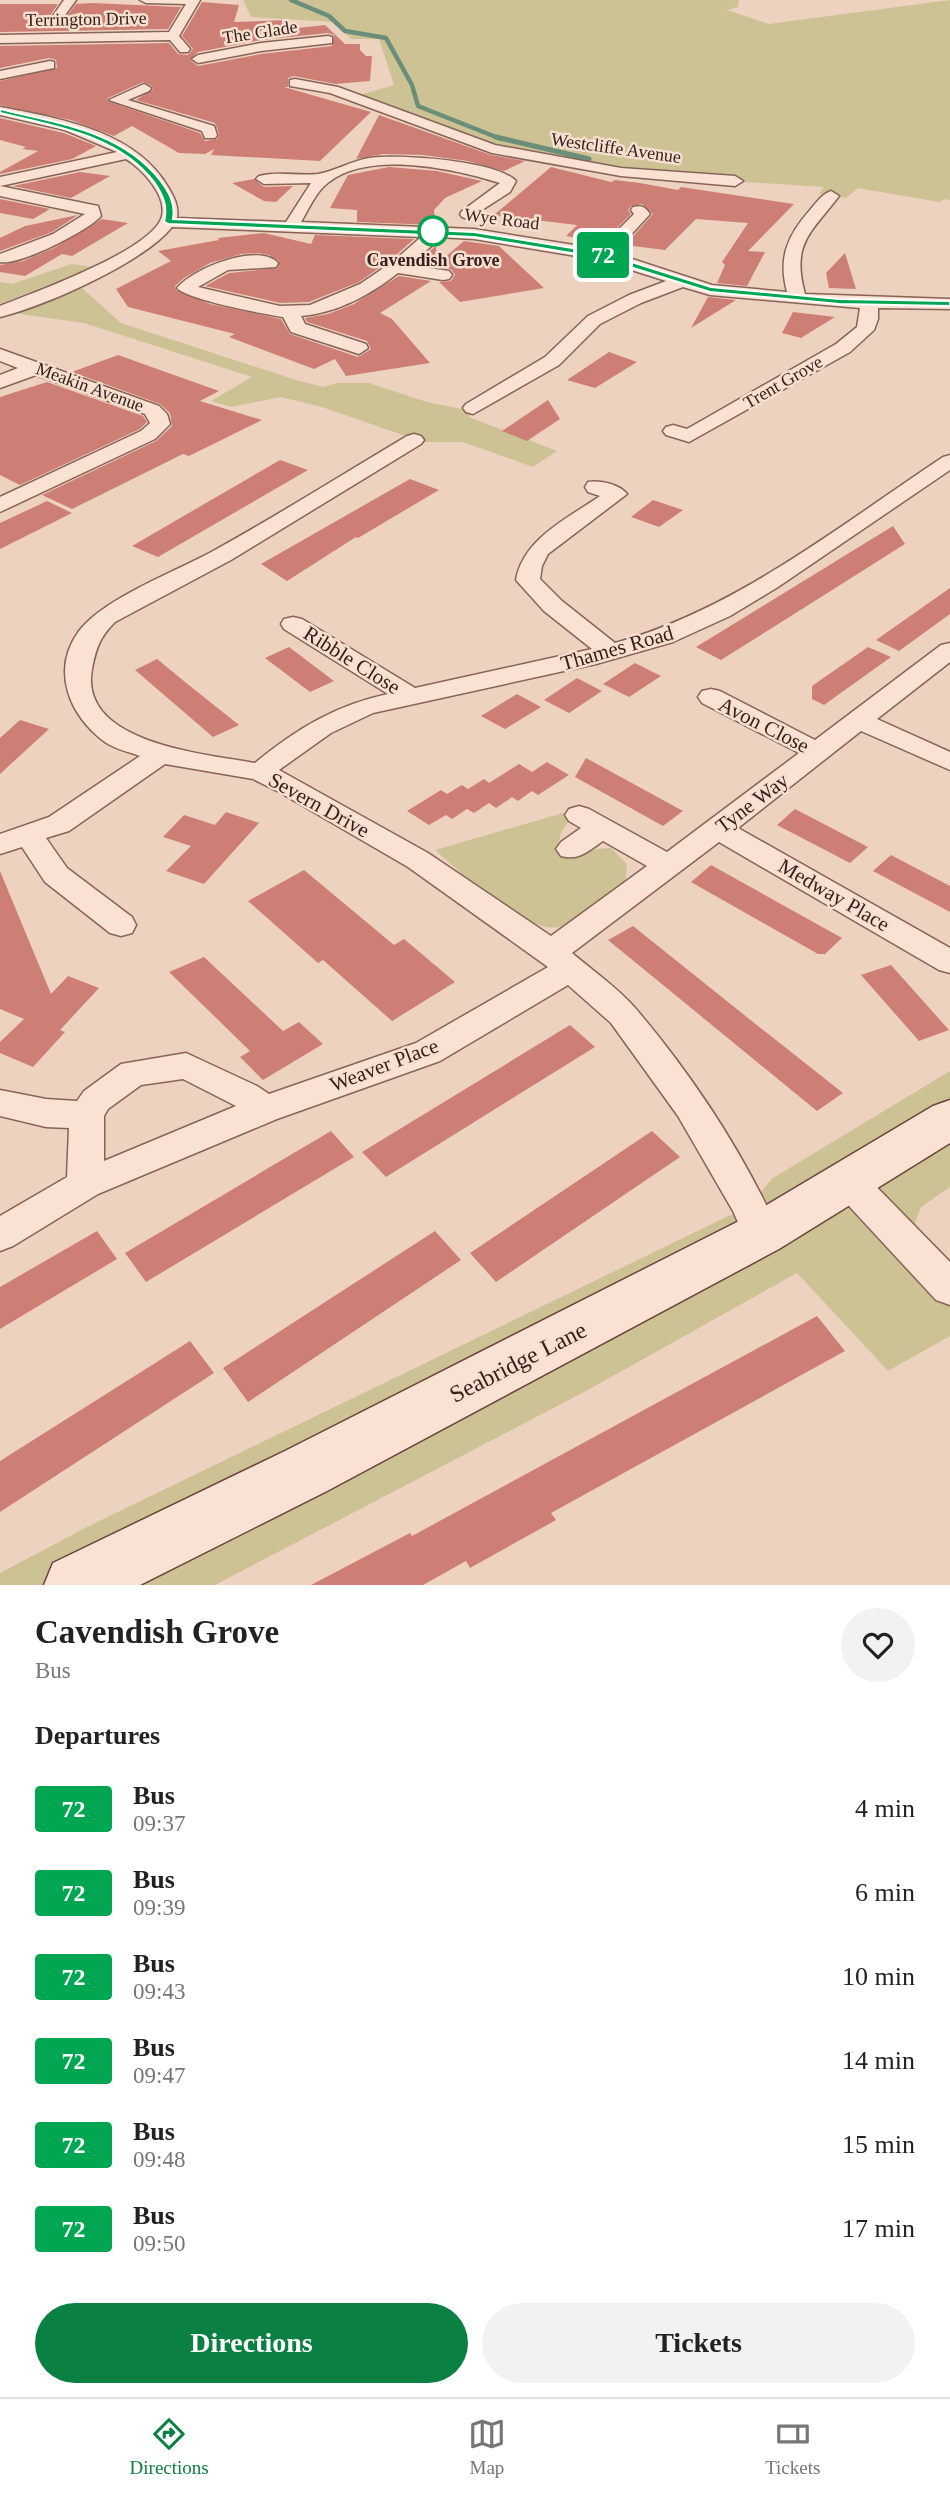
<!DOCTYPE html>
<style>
body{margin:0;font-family:"Times New Roman",serif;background:#f2f2f2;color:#222;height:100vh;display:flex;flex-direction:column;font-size:26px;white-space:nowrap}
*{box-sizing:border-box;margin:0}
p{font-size:23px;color:#767676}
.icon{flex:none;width:38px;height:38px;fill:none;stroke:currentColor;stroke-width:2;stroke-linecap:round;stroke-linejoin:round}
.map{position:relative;height:1585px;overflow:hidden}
.side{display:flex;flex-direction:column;background:#fff;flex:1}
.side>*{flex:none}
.badge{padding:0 14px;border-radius:5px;font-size:24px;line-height:46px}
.map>.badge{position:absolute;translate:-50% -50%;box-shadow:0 0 0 4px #fff}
h2{padding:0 35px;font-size:26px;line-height:63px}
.round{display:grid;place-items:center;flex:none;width:74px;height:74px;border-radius:37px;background:#f2f2f2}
.overview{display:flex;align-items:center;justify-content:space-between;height:119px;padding:0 35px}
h1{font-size:33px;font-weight:600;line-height:52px}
.action{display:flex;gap:14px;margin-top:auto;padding:14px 35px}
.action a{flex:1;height:80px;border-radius:42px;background:#0b8043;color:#fff;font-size:28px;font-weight:600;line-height:80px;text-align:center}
.action a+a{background:#f2f2f2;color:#222}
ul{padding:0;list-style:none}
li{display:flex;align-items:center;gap:21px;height:84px;padding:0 35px}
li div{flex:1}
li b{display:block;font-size:26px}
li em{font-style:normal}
li .badge{min-width:77px;font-weight:700;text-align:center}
.menu{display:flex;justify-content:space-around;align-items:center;height:98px;border-top:2px solid #e0e0e0;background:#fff;font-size:19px;color:#767676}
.menu a{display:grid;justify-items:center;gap:4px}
.menu .active{color:#0b8043}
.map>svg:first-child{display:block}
.green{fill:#ccc294}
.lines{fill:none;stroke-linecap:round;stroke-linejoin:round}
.stream-far1{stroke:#6a8e7a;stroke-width:4.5}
.stream{stroke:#6a8e7a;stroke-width:5}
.building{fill:#cd7f75;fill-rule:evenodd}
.street-casing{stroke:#876358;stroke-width:3}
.secondary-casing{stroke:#69443b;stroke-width:3}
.street{fill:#f9e2d3;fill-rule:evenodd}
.secondary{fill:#f9e2d3;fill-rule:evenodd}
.line{fill:#00a651;stroke:#fff;stroke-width:2}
.stop-dot{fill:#fff;stroke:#00a651;stroke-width:3.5}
.labels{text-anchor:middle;stroke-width:5;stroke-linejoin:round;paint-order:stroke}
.far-street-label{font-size:18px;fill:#37211c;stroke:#f6dfcf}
.far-stop-label{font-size:18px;font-weight:bold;fill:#37211c;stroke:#f6dfcf}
.street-label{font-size:21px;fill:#37211c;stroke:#f6dfcf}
.near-street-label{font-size:24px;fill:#37211c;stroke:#f6dfcf}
</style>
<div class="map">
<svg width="950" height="1585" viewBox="0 0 950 1585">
<rect width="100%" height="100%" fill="#eed2c0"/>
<path class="green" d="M243,0H739L738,7L727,10L769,24L950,0V200L944,199L939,202L858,188L846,198L819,194L824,187L681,178L492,149L352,97L394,85L379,39H351L334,22L251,17Z
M71,264L92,267L0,304V282L12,284Z
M82,288L121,323L296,380L323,387L337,383H369L427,402L471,411L469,417L557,451L533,467L463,442H423L322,407L281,397L231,407L211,401L252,377L84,323L20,314L23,309Z
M563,813L569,821L561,833L557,848C578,855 590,849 611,848L627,864L625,886C608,897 585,918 567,925C529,941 462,873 435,850Z
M950,1071V1187L921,1207L907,1245L950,1288V1336L888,1371L797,1273L586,1391L215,1585H0V1573L87,1527L749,1206L773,1178Z"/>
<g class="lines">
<path class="stream-far1" d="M291,0L329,16L345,31L386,38L412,85L418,106L501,139"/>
<path class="stream" d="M496,137L589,159"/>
</g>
<path class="building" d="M202,2L239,5L234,22L288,20L280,30L325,25L345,44H360V50L366,56H372L370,81L335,84L294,76L288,78V87H284L371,112L320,161L211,155L214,149L205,154L179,153L132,126L114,136L71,120L0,105V81L57,68L56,60L49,58L0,68V46L169,43L178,54L188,55L193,49L182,36ZM328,33L334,35L332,46L261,54L198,66L190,60L198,52L261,40ZM143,82L152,86L153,89L136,100L215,123L219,134L217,139L205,141L200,133L107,101L108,98Z
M92,3L181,7L168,29L0,32V4H58L47,20L52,25H60L76,4Z
M379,115L491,155L525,161L504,171L468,161L423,155L383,154L356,159Z
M0,118L64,133L96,146L72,159L0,174V172L38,151L22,149L26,147L0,140Z
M389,167L437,171L482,181L445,198L434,210L435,225L357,222V210L330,208L348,175Z
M551,167L611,182L615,180L640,183L678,190L681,187L794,204L748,251L765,252L747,286L717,283L725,265L722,262L748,223L696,219L665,250L625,245L653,214L642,204L631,206L628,210L631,214L603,242L566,236L577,225L494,215Z
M80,172L110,176L71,198L13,186Z
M254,179L264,187L293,186L276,202L264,201L232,183Z
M0,199L50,209L33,219L0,213Z
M78,215L52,232L0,251V238L25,226Z
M102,219L128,223L72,256L62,254L25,276L0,272V265L23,261L54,248Z
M264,233L311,244L315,235L414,239L392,259L359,282L309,302L280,303L205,286L229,273L278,268L279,261L269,255L257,253L241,254L210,263L184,278L175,286L176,290L210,304L281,319L290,334L358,357L371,349L367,341L307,322L305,318L328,314L354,304L399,276L431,281L380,313L392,319L430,363L346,376L335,359L314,369L229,337L235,334L128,307L116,289L171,261L158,251L219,240L218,238Z
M464,241L499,246L544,288L460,302L439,282L451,281L455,275L451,269L415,263L436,246L437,264Z
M845,253L856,289L829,288L826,273Z
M708,297L736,300L691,328Z
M793,312L835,317L801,338L782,333Z
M609,352L637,362L595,388L567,380Z
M118,355L219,391L200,401L262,420L189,456L183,454L72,509L42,495L156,441L172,426L170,413L160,404L72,372Z
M47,382L143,416L147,422L140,429L20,485L0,475V397Z
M548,400L560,419L527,441L502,431Z
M280,460L308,470L158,557L132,546Z
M410,479L439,490L358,538L356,537L287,581L261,564Z
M653,500L683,510L659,527L631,517Z
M47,501L72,513L0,549V523Z
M893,526L905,544L721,660L696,647Z
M950,588V614L899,651L876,640Z
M289,647L334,681L310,692L265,658Z
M868,647L891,657L824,705L812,699V686Z
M157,659L190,686L239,725L213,737L135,670Z
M635,663L661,676L629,697L603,684Z
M577,678L602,691L569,713L544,700Z
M517,694L541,707L505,729L481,716Z
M20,720L49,729L0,774V738Z
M586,758L683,811L663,826L575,777Z
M547,762L569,775L538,795L532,791L518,801L512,797L496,808L489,803L474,813L467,809L452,819L446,815L429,825L407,811L441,790L447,794L462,785L468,789L484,779L489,783L519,764L532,772Z
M795,809L868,847L850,863L777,825Z
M226,812L259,823L204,884L166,871L191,846L163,837L184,815L215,825Z
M891,855L950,886V912L873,871Z
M711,865L842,938L825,954H818L691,882Z
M304,870L394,945L404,939L455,982L392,1021L323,960L318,963L248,901Z
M0,871L51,994L68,976L99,988L60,1030L65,1032L33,1067L0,1053V1042L24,1019L0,1009Z
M633,926L753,1022L843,1093L817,1111L608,940Z
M204,957L283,1031L299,1022L323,1044L263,1080L240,1057L250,1051L169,972Z
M891,965L949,1030L919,1041L861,975Z
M570,1025L595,1047L386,1177L362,1152Z
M331,1131L354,1157L146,1282L125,1253Z
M652,1131L680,1157L496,1282L470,1253Z
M97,1231L117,1259L0,1329V1287Z
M435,1231L461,1260L248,1402L223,1368Z
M817,1316L845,1351L551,1513L556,1520L470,1568L466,1561L423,1585H311L410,1533L412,1536Z
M190,1341L214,1373L0,1512V1461Z"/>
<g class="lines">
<g class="street-casing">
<path id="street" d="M64,0H76L60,22H52L50,20Z
M140,0H200L179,36L190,49L188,52H180L170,40L0,43V35L169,32L186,4L146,3Z
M328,36L332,37V43L261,51L198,63L192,59L198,55L261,43Z
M50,61L54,62V68L0,79V71Z
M295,79L338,87L495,145L621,168L735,176L743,181L735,186L621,176L492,153L330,93L290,86V80Z
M144,84L151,88L149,91L128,100L214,126L217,135L215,138H205L202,131L109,100Z
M0,107C59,118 136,131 168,187C174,197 179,206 177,218L286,222L311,183L264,184L256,179L259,176C278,171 298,176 318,174C333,172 351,161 369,158C398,154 495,160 516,181L510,192L468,219L462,217L460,214L462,211L500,183C455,169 370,150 329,182C316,191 309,209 301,222L474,229L599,249L634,214L631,210L633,207C642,205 645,207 650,214L614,253L712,285L787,292C778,258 787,236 810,210C816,203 822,194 831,191L839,196C811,233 791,243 805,294L950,299V309L878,308V319L874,330L850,352L689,442L666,435L663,431L666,427L673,425L687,429L836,344L857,327L860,308L710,295L683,287L641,303L600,324L559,365L473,414L466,412L463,408L466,404L545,357L588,316L629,295L666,281L600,260L474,239L437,237L435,243L409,265L449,271L452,275L449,279L443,280L398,273C370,295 337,313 301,316L305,324L366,344L368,348L359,354L291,332L283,317C264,314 188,300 177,288C193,268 259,242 278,263L276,267L228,270L198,287L280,306L310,305L360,284L394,261L421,237L172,227C143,263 45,306 0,317V306C32,293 154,250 162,216C167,195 142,169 126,159L0,186L98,206L101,216C88,231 19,266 0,262V254L53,234L85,214L0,196V177L117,152L65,130L0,115Z
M0,349L159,406L167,414L170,424L155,439L0,512V497L141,431L150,423L145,414L36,375L0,388V375L18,368L0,361Z
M414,434L421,436L424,440L421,444L231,560L115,622C100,637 96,648 92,669C78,744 206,754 255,763C296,729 336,705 388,694L284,629L281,624L284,619L293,617L302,619L415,688L592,649L544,611L516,580C523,539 568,518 600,496L588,492L585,487L588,482C600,480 619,484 627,494L548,554L542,566L540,579L562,601L615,643C737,609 839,526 943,457L950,455V470L778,587L730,616L673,642L596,664L373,713L331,733L279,770L428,853L551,936L647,866L603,841C588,851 579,861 561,856L556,849L561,842L581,828L569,821L565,815L569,809L579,806L589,809L667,852L799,753L702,703L698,697L702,691L711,689L720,691L815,740L941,645L950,643V662L877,719L950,752V770L861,731L738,828L950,948V973L939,970L719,842L572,953C592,970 618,988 636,1009C693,1076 744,1154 780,1234L774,1245L761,1250L748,1245L733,1211L678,1116L611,1023L568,985L440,1061L277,1119L98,1194L13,1246L0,1251V1216L67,1177L69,1128L46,1127L0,1116V1090L46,1099L77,1101L84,1091L121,1064L186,1053L257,1086L269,1094L416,1043L548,967L408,867L279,792L253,779L165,764L69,831L46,838L67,868L132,917L136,925L132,933L121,936L110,933L45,882L22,847L0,854V834L49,817L140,756C129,752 115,749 105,742C70,716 50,671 79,631C104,598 177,571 215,550C280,514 343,474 407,436ZM183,1079L236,1106L104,1161V1116L108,1109L141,1085Z
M849,1167L862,1172L950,1262V1305L936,1300L836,1192L831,1182L836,1172Z"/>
</g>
<g class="secondary-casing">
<path id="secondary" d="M950,1100V1143L779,1249L327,1491L140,1585H44L53,1563L285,1451L743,1219L933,1106Z"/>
</g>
<use href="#street" class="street"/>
<use href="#secondary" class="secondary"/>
</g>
<path class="line" d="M0,109C57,123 122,131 160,180C169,192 176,204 173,219L474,232L603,253L711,287L839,299L950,301V306L839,304L710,292L601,258L474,237L168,224L164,222C168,206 163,195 154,182C117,134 52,126 0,113Z"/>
<circle class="stop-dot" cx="433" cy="231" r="14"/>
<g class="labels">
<g class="far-street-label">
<text transform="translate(86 19) rotate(-1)" y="6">Terrington Drive</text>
<text transform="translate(260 32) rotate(-9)" y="6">The Glade</text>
<text transform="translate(616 148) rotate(8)" y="6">Westcliffe Avenue</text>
<text transform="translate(502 219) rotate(7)" y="6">Wye Road</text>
<text transform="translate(783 382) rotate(-30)" y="6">Trent Grove</text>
<text transform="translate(90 387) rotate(20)" y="6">Meakin Avenue</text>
</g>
<g class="far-stop-label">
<text x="433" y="266">Cavendish Grove</text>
</g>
<g class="street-label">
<text transform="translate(617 648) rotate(-16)" y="7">Thames Road</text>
<text transform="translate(352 660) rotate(32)" y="7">Ribble Close</text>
<text transform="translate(764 725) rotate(27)" y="7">Avon Close</text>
<text transform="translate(752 803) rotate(-37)" y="7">Tyne Way</text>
<text transform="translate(319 805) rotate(29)" y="7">Severn Drive</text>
<text transform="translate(834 895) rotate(30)" y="7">Medway Place</text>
<text transform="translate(384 1065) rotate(-21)" y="7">Weaver Place</text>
</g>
<g class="near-street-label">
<text transform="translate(518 1362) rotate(-27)" y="8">Seabridge Lane</text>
</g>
</g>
</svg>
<b class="badge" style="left:603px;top:255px;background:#00a651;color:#fff">72</b>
</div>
<section class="side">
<div class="overview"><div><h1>Cavendish Grove</h1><p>Bus</p></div><a class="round"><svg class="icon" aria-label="heart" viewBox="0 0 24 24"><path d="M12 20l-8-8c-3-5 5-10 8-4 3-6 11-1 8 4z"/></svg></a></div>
<h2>Departures</h2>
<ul>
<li><span class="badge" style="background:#00a651;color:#fff">72</span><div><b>Bus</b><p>09:37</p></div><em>4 min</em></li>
<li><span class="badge" style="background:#00a651;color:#fff">72</span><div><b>Bus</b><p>09:39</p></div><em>6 min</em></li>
<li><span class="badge" style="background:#00a651;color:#fff">72</span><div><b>Bus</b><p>09:43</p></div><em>10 min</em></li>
<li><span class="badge" style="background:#00a651;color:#fff">72</span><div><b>Bus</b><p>09:47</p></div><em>14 min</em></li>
<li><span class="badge" style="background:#00a651;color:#fff">72</span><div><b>Bus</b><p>09:48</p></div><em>15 min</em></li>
<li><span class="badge" style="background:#00a651;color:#fff">72</span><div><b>Bus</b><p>09:50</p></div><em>17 min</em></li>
</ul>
<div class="action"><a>Directions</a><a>Tickets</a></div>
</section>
<nav class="menu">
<a class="active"><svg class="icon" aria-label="directions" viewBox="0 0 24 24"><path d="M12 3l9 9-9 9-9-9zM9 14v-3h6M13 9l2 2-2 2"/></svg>Directions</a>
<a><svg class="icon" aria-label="map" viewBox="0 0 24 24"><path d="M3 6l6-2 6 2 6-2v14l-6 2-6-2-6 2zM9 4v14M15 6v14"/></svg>Map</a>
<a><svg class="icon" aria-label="tickets" viewBox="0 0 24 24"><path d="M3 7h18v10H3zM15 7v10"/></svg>Tickets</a>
</nav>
